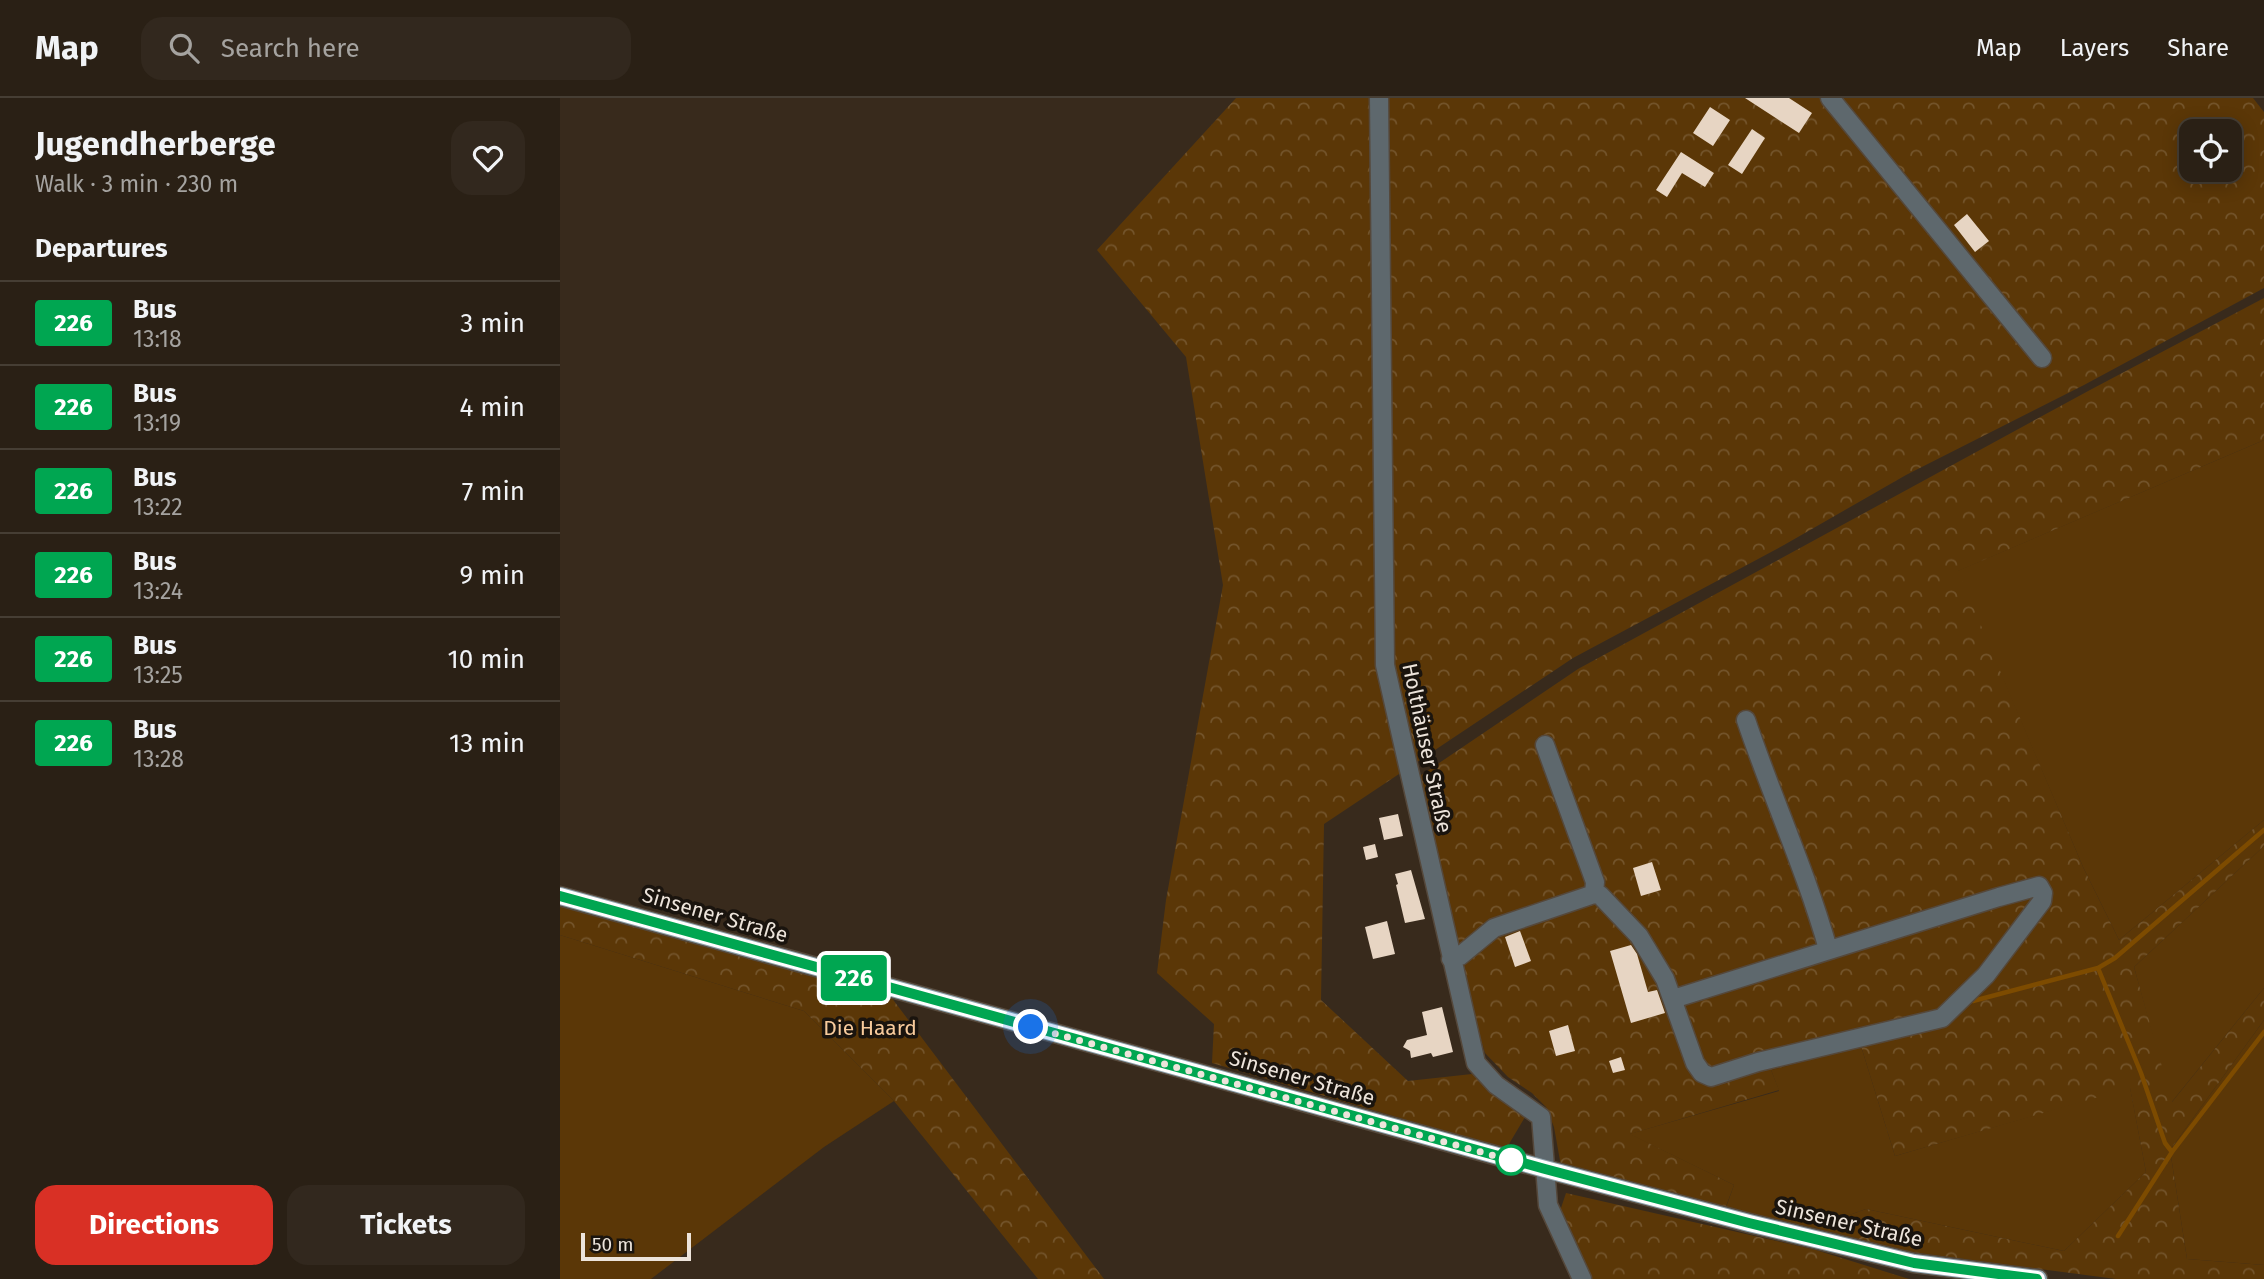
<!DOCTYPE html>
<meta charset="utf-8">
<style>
body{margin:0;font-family:"Fira Sans",sans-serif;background:#32281e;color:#f1f3f6;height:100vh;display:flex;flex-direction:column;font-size:26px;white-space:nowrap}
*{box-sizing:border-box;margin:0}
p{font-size:23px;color:#a5a3a0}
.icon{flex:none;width:38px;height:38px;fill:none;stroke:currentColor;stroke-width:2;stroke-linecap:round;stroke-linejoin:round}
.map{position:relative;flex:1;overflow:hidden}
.side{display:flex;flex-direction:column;background:#2a2015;width:560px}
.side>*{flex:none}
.badge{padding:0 14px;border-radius:5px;font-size:24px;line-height:46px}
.buttons{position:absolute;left:1619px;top:21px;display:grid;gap:14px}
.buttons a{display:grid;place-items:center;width:63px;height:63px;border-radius:14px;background:#2a2015;box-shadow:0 4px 18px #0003,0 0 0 2px #463e34;font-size:35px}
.scale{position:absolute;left:21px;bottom:18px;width:110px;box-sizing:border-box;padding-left:7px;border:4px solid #ede4db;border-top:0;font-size:19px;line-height:24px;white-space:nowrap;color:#ede4db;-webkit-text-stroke:5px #1a140e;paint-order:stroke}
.you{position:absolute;width:35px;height:35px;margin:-18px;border:5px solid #fff;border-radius:50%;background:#1a73e8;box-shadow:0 0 0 10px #1a73e833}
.map>.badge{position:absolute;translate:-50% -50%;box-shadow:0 0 0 4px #fff}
h2{padding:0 35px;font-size:26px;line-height:63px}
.round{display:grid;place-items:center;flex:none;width:74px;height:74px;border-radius:21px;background:#32281e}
.head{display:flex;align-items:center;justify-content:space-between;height:119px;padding:0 35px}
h1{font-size:33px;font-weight:700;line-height:52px}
.cta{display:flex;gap:14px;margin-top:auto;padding:14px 35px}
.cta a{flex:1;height:80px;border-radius:21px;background:#d93025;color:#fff;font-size:28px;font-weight:700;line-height:80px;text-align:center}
.cta a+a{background:#32281e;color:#f1f3f6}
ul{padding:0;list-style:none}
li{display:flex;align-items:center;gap:21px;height:84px;padding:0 35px;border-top:2px solid #463e34}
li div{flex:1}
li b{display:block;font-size:26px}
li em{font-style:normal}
li .badge{min-width:77px;font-weight:700;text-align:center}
header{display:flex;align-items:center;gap:42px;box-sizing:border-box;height:98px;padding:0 35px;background:#2a2015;border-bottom:2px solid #463e34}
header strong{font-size:33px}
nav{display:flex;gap:38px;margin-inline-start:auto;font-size:24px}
.search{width:490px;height:63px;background:#32281e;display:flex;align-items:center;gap:18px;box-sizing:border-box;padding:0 24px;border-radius:21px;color:#a5a3a0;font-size:26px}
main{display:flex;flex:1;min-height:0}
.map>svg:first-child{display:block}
.grass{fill:#5b3707}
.forest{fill:url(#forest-crowns);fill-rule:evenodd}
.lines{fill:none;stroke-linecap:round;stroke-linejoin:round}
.stream{stroke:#7d4b00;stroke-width:4.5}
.building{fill:#e7d5c3}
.minor-casing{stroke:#55483b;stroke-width:21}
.major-casing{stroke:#55483b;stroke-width:21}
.minor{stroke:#5e686d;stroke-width:18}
.major{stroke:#8ea2ac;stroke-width:18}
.line-casing{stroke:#fff;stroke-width:16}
.line{stroke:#00a651;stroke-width:10}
.walk{stroke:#ede4db;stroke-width:7;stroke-dasharray:0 12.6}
.stop-dot{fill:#fff;stroke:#00a651;stroke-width:3.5}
.labels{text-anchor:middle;stroke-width:7;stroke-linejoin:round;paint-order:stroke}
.street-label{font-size:21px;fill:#ede4db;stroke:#1a140e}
.park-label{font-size:21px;fill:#f8cb9c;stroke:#1a140e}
</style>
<header>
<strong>Map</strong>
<div class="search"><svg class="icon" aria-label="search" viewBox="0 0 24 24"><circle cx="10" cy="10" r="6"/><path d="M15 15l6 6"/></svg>Search here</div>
<nav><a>Map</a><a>Layers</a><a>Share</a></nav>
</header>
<main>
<section class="side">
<div class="head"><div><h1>Jugendherberge</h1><p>Walk · 3 min · 230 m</p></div><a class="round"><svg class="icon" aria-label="heart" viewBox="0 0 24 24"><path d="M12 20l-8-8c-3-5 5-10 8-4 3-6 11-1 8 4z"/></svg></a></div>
<h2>Departures</h2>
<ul>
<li><span class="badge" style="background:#00a651;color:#fff">226</span><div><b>Bus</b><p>13:18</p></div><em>3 min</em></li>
<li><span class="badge" style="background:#00a651;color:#fff">226</span><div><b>Bus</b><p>13:19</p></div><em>4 min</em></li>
<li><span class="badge" style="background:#00a651;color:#fff">226</span><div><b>Bus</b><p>13:22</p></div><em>7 min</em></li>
<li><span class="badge" style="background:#00a651;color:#fff">226</span><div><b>Bus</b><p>13:24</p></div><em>9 min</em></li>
<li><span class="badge" style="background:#00a651;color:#fff">226</span><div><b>Bus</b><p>13:25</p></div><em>10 min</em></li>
<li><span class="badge" style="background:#00a651;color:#fff">226</span><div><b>Bus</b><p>13:28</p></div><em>13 min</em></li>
</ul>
<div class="cta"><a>Directions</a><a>Tickets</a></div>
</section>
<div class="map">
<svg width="1704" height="1181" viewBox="0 0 1704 1181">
<defs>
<pattern id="forest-crowns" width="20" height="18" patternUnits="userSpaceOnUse" patternTransform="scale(1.75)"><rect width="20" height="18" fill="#5b3707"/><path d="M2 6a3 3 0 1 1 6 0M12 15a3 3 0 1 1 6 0" fill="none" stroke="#73542b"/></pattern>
</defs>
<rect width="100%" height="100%" fill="#382a1c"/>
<path class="grass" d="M1704,342V722L1559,842L1523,769L1397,473Z
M1704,748V890L1611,1005L1574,869Z
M0,837L244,913L334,1003L264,1049L91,1181H0Z
M1704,922V1167L1627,1161L1610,1052Z
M1301,948L1335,1058L1570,989L1586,1074L1504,1153L1306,1111L1254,1130L1165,1112L1174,1087L1069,1036L1219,993L1211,972Z"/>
<path class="forest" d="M676,0H1693L1704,14V190L1524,287L1346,377L1224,447L1013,560L764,726L761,902L848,983L912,976L935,996L965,1019L946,1051L652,965L654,926L597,875L606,802L663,487L626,259L537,152ZM1631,33H1670V72H1631Z
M1704,200V342L1398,473L1523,769L1559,842L1704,722V748L1574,869L1612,1004L1704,890V922L1610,1052L1627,1161L1704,1167V1181H1556L1351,1154L1254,1130L1306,1111L1504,1153L1586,1074L1570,990L1335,1058L1301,948L1211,972L1219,992L1070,1036L1174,1087L1165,1111L1001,1068L994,1029L986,1009L972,995L948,979L925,955L897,863L857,680L1018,571L1530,292Z
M0,807L331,899L544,1181H478L334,1003L244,913L0,837Z
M1006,1095L1256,1152L1349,1181H1031L1000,1113Z"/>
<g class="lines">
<path class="stream" d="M1538,870L1581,975L1605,1045L1612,1054
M1413,903L1538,870L1555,860L1704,732
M1558,1138L1612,1054L1704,934"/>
</g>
<path class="building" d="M1185,0H1229L1252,15L1239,35Z
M1150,9L1170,22L1153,48L1133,35Z
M1192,31L1205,40L1182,76L1168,67Z
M1121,54L1154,75L1145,89L1122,75L1107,99L1096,92Z
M1407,116L1429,143L1415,154L1394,127Z
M838,716L843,738L824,742L819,720Z
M815,746L818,759L806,762L803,749Z
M1092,764L1101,792L1081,798L1073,770Z
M851,772L865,821L845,825L836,787L838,786L835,776Z
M827,823L835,856L813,861L805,829Z
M960,833L971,863L955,869L945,839Z
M1071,847L1077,856L1088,894L1097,892L1105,915L1071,925L1050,853Z
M882,909L893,954L873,959L871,955L851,960L850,953L843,949L847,942L867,937L862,914Z
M1008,927L1015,953L996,958L989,933Z
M1061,959L1065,972L1053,975L1049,963Z"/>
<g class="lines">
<g class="minor-casing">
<path id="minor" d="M819,0L825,567L916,965L936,987L981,1019L988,1107L1022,1181
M1270,0L1482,260
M1186,622C1212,699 1246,773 1268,851
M985,647L1035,784L1034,796
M891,861L900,858L934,830L1034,796L1040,797L1079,838L1105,881L1135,965L1142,975L1151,979L1198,964L1382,920L1426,877L1482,803L1483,795L1479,788L1439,799L1113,901"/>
</g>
<g class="major-casing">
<path id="major" d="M0,798L985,1071L1189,1125L1354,1165L1478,1181"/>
</g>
<use href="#minor" class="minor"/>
<use href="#major" class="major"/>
</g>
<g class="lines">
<g class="line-casing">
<path id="line" d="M0,798L985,1071L1189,1125L1354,1165L1477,1181"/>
</g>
<use href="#line" class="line"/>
<path class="walk" d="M471,929L953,1063L951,1062"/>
</g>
<circle class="stop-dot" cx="951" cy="1062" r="14"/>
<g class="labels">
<g class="street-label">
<text transform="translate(867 650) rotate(78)" y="7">Holthäuser Straße</text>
<text transform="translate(155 817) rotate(16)" y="7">Sinsener Straße</text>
<text transform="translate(742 980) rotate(16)" y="7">Sinsener Straße</text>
<text transform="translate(1289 1125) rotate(13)" y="7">Sinsener Straße</text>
</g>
<g class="park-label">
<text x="310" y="937">Die Haard</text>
</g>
</g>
</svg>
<div class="buttons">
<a><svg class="icon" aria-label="locate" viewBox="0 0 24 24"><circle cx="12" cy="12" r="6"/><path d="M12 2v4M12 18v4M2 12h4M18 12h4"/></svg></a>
</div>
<div class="scale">50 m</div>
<div class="you" style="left:471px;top:929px"></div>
<b class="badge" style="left:294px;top:880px;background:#00a651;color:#fff">226</b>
</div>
</main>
